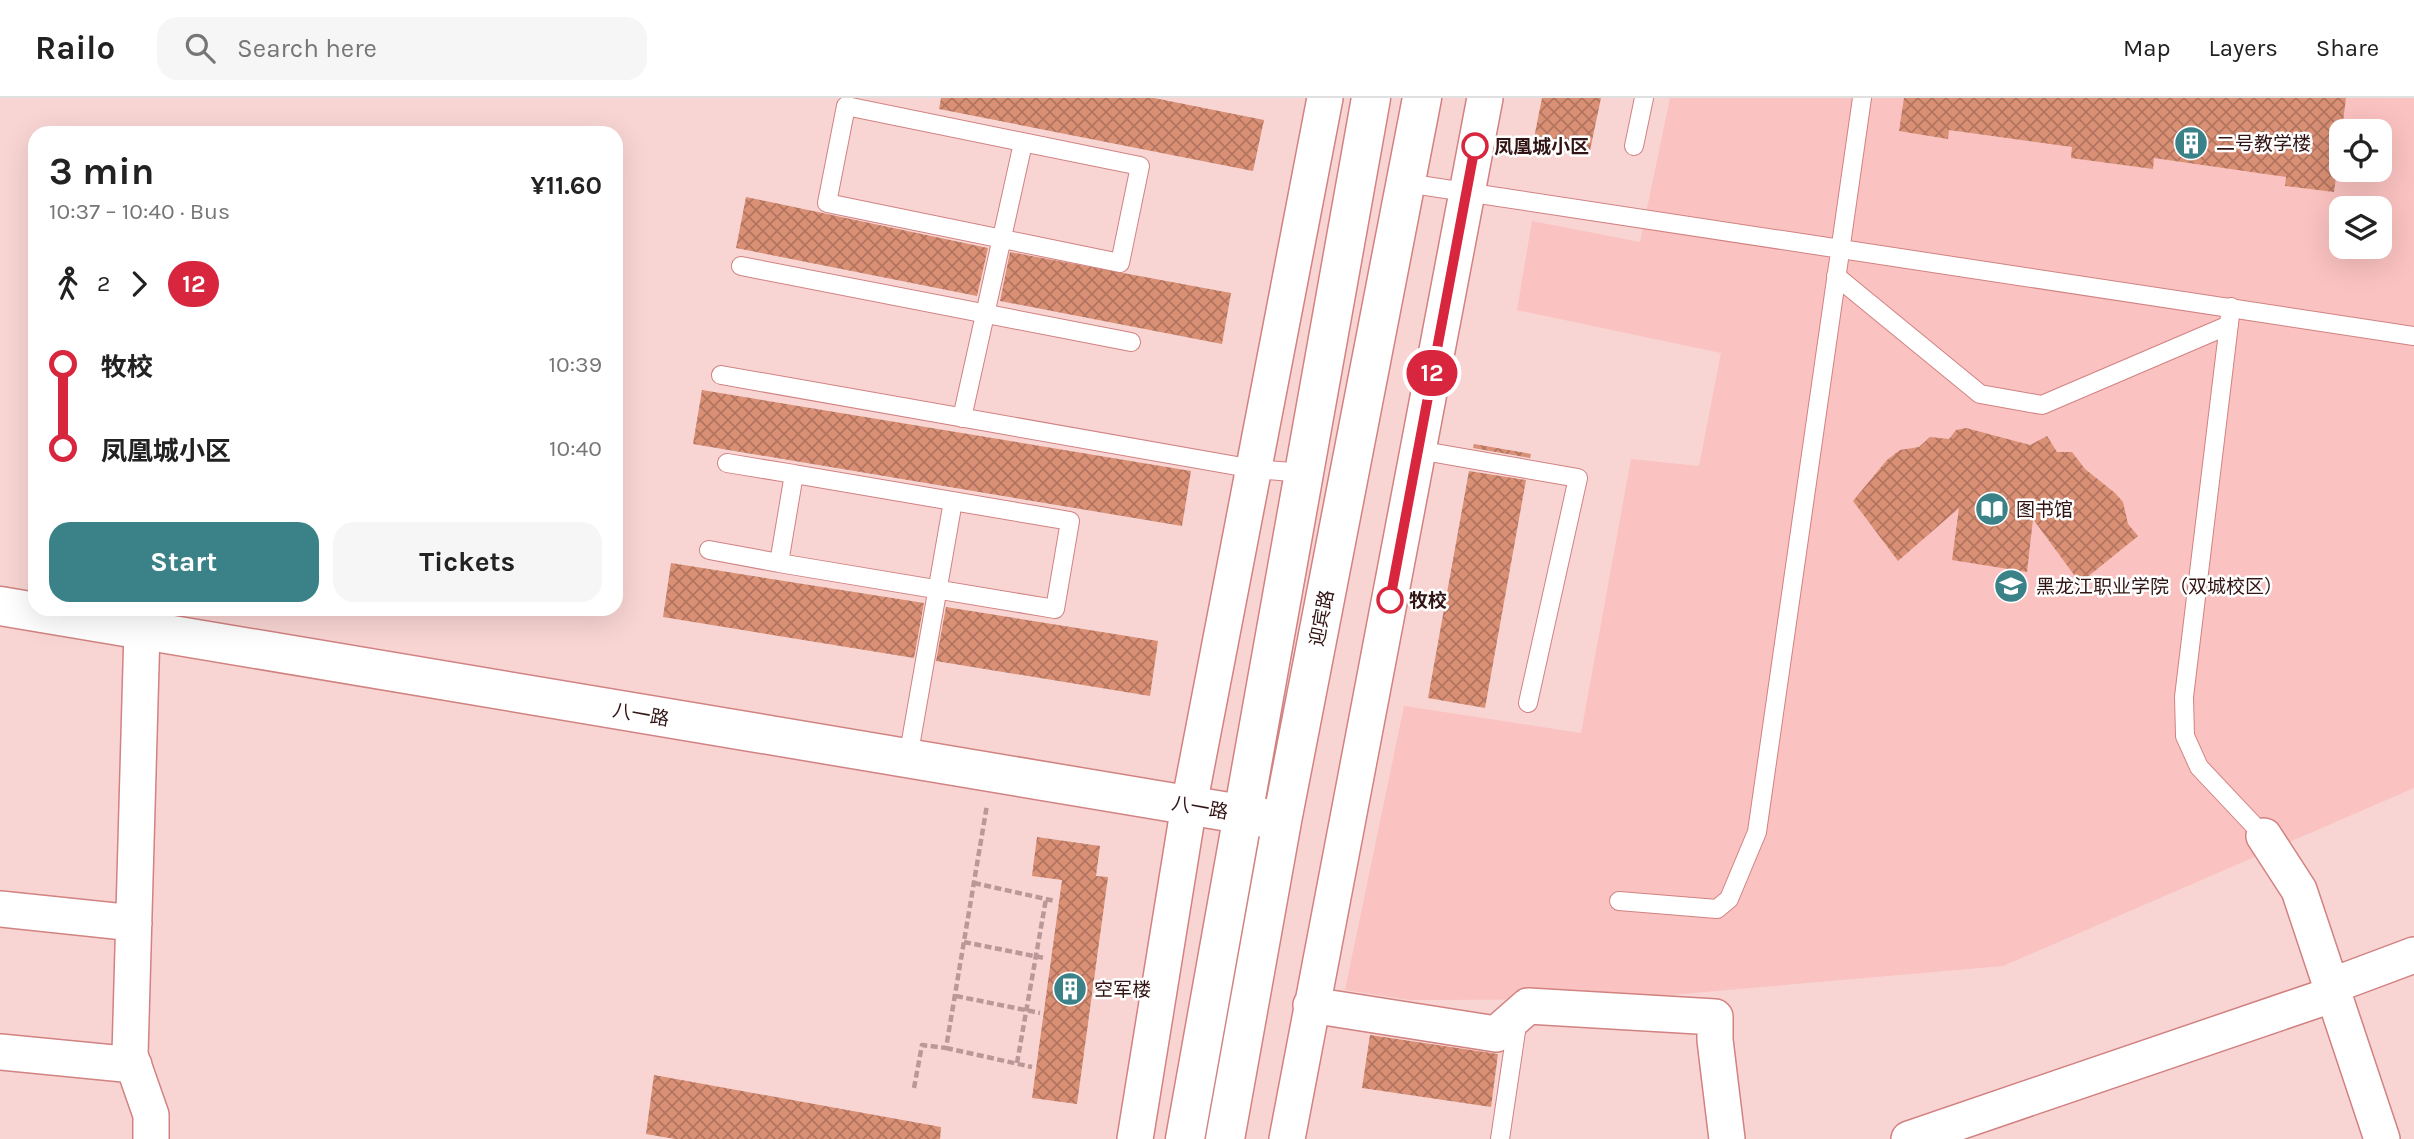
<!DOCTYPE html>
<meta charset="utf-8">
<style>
body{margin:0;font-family:Karla,"Noto Sans SC",sans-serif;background:#f6f6f6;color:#222;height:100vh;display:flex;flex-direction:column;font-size:26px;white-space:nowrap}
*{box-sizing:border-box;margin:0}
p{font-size:23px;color:#767676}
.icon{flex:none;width:38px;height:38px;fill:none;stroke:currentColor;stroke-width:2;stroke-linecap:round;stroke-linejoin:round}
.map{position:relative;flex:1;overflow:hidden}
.sheet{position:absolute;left:28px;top:28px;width:595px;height:490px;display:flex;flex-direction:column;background:#fff;border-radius:21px;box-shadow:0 7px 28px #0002}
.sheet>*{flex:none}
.badge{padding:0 14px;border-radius:23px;font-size:24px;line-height:46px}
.controls{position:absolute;left:2329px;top:21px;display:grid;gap:14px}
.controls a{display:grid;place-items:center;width:63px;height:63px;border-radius:14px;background:#fff;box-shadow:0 7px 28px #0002;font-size:35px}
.map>.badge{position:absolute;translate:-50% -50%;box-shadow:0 0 0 4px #fff}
.legs{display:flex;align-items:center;gap:10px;height:77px;padding:0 21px;font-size:23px}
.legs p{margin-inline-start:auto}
.overview{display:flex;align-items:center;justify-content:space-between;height:119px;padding:0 21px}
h1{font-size:38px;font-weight:700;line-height:52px}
.button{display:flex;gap:14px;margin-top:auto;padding:14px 21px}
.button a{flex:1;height:80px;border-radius:21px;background:#3a8287;color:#fff;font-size:28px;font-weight:700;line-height:80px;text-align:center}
.button a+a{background:#f6f6f6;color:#222}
ul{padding:0 21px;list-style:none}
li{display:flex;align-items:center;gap:24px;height:84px;font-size:26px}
li i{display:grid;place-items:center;width:10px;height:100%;margin:0 9px;background:currentColor}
li i::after{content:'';width:18px;height:18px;margin:-9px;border:5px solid;border-radius:50%;background:#fff}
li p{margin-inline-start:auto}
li:first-child i{background:linear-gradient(#0000 50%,currentColor 0)}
li:last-child i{background:linear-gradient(currentColor 50%,#0000 0)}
header{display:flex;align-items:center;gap:42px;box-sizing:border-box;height:98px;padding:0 35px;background:#fff;border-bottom:2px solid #e0e0e0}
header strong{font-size:33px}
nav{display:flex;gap:38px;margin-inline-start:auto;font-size:24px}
.search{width:490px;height:63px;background:#f6f6f6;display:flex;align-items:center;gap:18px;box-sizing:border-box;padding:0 24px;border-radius:21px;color:#767676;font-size:26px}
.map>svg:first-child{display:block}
.built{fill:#fac2c0;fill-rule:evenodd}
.building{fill:url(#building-cross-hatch)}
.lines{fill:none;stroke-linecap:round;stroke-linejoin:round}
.lane-casing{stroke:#d18281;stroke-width:20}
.street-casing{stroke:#d18281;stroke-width:38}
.secondary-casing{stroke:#d18281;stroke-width:41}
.primary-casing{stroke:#d18281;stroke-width:41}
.path{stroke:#ba9897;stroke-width:4.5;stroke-dasharray:7 3.5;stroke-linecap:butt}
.lane{stroke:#fff;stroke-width:18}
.street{stroke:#fff;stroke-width:35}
.secondary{stroke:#fff;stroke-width:38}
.primary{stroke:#fff;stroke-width:38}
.line-1-casing{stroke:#fff;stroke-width:16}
.line-1{stroke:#d7263d;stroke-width:10}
.stop-1-dot{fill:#fff;stroke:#d7263d;stroke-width:3.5}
.labels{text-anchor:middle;stroke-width:5;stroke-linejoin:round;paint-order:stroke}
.poi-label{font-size:19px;fill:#321414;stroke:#fff;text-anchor:start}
.stop-label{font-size:19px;font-weight:bold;fill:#321414;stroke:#fff;text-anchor:start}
.street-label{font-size:19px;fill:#321414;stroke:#fff}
</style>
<header>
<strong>Railo</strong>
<div class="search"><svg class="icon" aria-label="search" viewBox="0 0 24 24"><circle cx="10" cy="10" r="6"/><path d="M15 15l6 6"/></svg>Search here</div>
<nav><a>Map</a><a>Layers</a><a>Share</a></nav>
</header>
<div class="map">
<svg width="2414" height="1041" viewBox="0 0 2414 1041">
<defs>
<pattern id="building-cross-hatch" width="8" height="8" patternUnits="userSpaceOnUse" patternTransform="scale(1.75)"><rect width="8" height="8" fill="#d99075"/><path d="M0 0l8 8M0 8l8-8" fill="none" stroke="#b1745f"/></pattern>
</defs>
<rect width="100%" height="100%" fill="#f8d5d3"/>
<path class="built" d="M1670,0H2414V690L2003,868L1624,901L1410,902L1345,892L1404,608L1581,635L1631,361L1699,368L1721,255L1517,212L1532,123L1640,144ZM2342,33H2380V72H2342ZM2342,110H2380V149H2342Z"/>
<path class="building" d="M941,0H1154L1264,22L1253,73L939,11Z
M1542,0H1601L1589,57L1532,50Z
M1904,0H2346L2334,94L2285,88L2286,79L2154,60L2153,71L2071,60L2072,49L1949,32L1948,41L1899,33Z
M746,99L988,150L977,198L736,150Z
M1010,154L1231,195L1222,246L1000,203Z
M702,292L1191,373L1182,428L693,346Z
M1966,330L2030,347L2047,338L2057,354H2072L2085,371L2115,395L2123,404L2128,426L2138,438L2080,485L2033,421L2027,474L1952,462L1959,410L1898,463L1853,403L1887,362L1900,352L1919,349L1930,339L1949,341L1956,332Z
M1474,346L1531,356L1530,360L1473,350Z
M1469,373L1526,382L1485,610L1428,600Z
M671,465L924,505L914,560L663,519Z
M946,509L1158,543L1150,598L936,563Z
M1037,739L1100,748L1096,778L1108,779L1077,1006L1032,1000L1062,782L1032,778Z
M1370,937L1498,956L1491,1009L1362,990Z
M654,977L941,1029L940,1041H675L646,1036Z"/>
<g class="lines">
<g class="lane-casing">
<path id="lane" d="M846,8L1140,68L1120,165L827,105Z
M1634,48L1644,0
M1406,85L2414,238
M741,168L1131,244
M1836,178L1980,296L2042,307L2229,227
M2231,209L2184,599L2185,638L2199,669L2264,738
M721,277L1254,371L1304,375
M962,320L1023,45
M1418,352L1578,380L1528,605
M727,365L794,376
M794,376L1070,423L1055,511L779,465Z
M709,452L779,465
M908,660L953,403
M1619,803L1717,811L1729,801L1757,734L1862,0
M1500,1041L1518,920"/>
</g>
<g class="street-casing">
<path id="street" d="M142,532L130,957L151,1017V1041
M2264,738L2299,792L2382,1041
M0,811L134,825
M2331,888L2414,857
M1311,907L1496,936L1528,908L1715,919V942L1727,1041
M0,954L134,967
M1135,1041L1189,707L1325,0
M1287,1041L1485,0
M1909,1041L2334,896"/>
</g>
<g class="secondary-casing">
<path id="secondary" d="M0,508L1276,722"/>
</g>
<g class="primary-casing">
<path id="primary" d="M1185,1041L1371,0
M1225,1041L1282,723L1422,0"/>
</g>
<path class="path" d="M974,785L1055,803
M964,844L1044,860
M956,898L1040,915
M946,950L1032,969
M1017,965L1046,801
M914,990L922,947L946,950L987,707"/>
<use href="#lane" class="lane"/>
<use href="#street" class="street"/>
<use href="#secondary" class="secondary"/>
<use href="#primary" class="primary"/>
</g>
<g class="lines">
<g class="line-1-casing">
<path id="line-1" d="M1390,502L1475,48"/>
</g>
<use href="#line-1" class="line-1"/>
</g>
<defs>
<g id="building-disc" transform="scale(1.75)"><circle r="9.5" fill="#3a8287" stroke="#fff"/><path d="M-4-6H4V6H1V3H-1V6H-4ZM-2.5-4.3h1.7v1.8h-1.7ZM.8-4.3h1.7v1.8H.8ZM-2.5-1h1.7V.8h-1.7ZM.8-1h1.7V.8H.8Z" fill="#fff"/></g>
<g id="library-disc" transform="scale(1.75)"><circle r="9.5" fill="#3a8287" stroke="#fff"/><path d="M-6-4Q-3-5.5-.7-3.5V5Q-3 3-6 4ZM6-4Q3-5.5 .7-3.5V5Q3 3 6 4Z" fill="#fff"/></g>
<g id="university-disc" transform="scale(1.75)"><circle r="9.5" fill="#3a8287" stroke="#fff"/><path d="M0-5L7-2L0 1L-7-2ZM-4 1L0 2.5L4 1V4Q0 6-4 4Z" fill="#fff"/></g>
</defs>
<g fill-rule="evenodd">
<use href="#building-disc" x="2191" y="45"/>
<use href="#library-disc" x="1992" y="411"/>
<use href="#university-disc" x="2011" y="488"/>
<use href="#building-disc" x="1070" y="891"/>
</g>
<g class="stop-1-dot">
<circle cx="1475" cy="48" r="12"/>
<circle cx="1390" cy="502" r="12"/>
</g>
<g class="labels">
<g class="poi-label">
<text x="2216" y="52">二号教学楼</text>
<text x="2016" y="418">图书馆</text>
<text x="2036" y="495">黑龙江职业学院（双城校区）</text>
<text x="1094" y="898">空军楼</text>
</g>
<g class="stop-label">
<text x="1494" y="55">凤凰城小区</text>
<text x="1409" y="509">牧校</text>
</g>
<g class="street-label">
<text transform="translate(1321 520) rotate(-79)" y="7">迎宾路</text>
<text transform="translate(641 616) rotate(10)" y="7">八一路</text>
<text transform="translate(1200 709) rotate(10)" y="7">八一路</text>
</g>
</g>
</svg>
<div class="controls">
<a><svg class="icon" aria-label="locate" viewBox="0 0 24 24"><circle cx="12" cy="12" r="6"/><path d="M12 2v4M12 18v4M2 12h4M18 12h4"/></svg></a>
<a><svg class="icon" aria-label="layers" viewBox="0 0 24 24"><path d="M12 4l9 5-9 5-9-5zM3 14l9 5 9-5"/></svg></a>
</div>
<b class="badge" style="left:1432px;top:275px;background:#d7263d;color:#fff">12</b>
<section class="sheet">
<div class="overview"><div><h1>3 min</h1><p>10:37 – 10:40 · Bus</p></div><b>¥11.60</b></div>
<div class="legs"><svg class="icon" aria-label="walk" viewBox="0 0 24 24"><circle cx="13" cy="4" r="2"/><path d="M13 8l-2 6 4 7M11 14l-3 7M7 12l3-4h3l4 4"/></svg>2<svg class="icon" aria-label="forward" viewBox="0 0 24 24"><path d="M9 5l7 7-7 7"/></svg><b class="badge" style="background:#d7263d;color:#fff">12</b></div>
<ul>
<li><i style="color:#d7263d"></i><b>牧校</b><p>10:39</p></li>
<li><i style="color:#d7263d"></i><b>凤凰城小区</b><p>10:40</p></li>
</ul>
<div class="button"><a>Start</a><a>Tickets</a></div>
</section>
</div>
